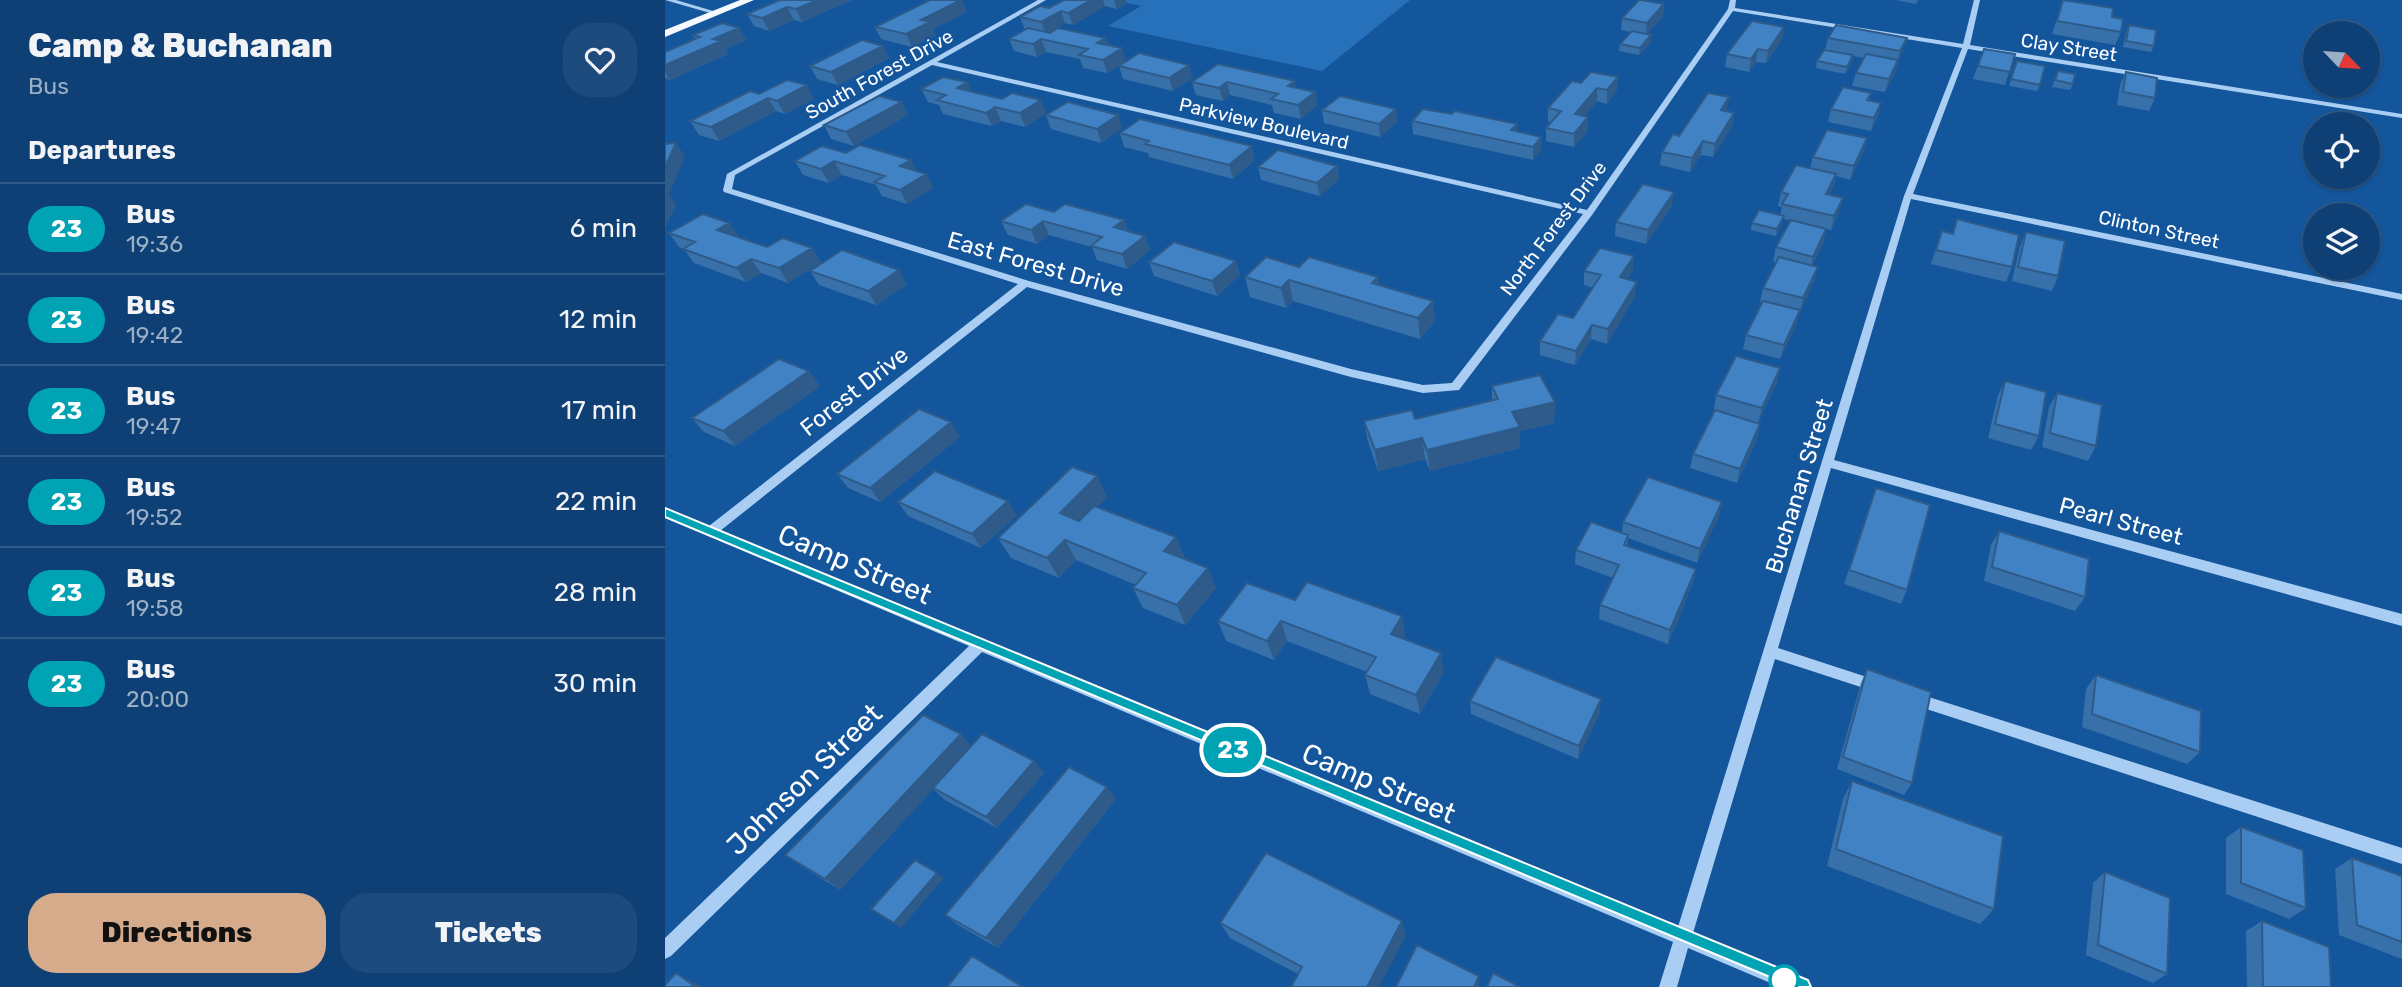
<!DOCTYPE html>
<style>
body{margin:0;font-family:Rubik,sans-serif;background:#1d4b7d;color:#f1f3f6;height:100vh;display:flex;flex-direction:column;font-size:26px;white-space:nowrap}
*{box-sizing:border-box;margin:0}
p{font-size:23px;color:#9bafc5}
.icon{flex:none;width:38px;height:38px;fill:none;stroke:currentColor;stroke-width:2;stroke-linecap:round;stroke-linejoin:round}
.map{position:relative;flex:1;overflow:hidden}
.side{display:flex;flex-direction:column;background:#0f4075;width:665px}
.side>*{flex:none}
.badge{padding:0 14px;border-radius:23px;font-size:24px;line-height:46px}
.needle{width:46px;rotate:115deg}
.tools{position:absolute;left:1638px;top:21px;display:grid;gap:14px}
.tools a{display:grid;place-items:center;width:77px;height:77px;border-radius:50%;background:#0f4075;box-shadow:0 2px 5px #0004,0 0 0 2px #2f5987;font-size:35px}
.map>.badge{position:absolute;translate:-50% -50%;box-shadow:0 0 0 4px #fff}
h2{padding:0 28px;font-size:26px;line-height:63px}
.round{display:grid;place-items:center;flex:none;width:74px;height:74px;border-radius:28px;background:#1d4b7d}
.head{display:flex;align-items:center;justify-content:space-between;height:119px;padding:0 28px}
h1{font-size:33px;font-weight:800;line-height:52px}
.cta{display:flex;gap:14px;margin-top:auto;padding:14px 28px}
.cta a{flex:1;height:80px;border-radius:28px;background:#d6ab8b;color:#111;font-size:28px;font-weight:800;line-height:80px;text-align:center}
.cta a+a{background:#1d4b7d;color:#f1f3f6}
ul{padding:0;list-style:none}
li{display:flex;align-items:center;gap:21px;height:91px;padding:0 28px;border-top:2px solid #2f5987}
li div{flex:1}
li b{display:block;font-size:26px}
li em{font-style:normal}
li .badge{min-width:77px;font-weight:700;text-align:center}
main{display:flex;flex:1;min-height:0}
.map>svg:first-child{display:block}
.green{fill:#2771ba}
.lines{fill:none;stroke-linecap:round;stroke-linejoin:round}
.minor{fill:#aacef3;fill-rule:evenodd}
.major{fill:#f6faff;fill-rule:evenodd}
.wall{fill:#3870a9}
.shaded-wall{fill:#2e5b89}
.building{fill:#4182c4;stroke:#2e5b89;stroke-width:2}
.line{fill:#00a3b4;stroke:#fff;stroke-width:2}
.stop-dot{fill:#fff;stroke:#00a3b4;stroke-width:3.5}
.labels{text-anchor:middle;stroke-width:5;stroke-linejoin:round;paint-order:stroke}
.far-street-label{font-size:19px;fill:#fff;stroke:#14569c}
.street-label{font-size:23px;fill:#fff;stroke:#14569c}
.near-street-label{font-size:28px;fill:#fff;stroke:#14569c}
</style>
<main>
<section class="side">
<div class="head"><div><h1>Camp &amp; Buchanan</h1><p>Bus</p></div><a class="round"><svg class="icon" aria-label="heart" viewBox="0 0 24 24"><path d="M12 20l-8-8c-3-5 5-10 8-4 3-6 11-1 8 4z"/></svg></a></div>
<h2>Departures</h2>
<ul>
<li><span class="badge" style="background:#00a3b4;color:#fff">23</span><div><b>Bus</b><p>19:36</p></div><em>6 min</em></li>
<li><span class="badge" style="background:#00a3b4;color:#fff">23</span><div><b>Bus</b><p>19:42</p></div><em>12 min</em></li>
<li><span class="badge" style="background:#00a3b4;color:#fff">23</span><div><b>Bus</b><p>19:47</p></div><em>17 min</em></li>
<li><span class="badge" style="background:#00a3b4;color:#fff">23</span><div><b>Bus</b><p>19:52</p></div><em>22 min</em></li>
<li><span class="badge" style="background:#00a3b4;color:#fff">23</span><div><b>Bus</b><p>19:58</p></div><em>28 min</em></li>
<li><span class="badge" style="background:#00a3b4;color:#fff">23</span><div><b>Bus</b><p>20:00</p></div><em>30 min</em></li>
</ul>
<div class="cta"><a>Directions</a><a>Tickets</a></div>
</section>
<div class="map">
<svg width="1737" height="987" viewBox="0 0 1737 987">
<rect width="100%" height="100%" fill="#14569c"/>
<path class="green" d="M451,0H745L657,71L443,26L476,6Z"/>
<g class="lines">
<path class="minor" d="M0,0H11L55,13L52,15Z
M373,0H381L272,62L922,210L1063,9L1065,0H1071L1070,8L1298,44L1309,0H1315L1305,45L1737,114V118L1303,49L1248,194L1737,294V300L1246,199L1169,460L1737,614V626L1166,468L1113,648L1211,680L1216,682L1218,686L1216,690L1211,692L1110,659L1028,933L1142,981L1145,987H1115L1023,948L1012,987H994L1008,942L317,652L6,956L0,959V938L304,646L0,518V508L44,526L353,284L59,192L58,190L62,174ZM1068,11L1297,48L1239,196L1013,927L55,531L362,287L686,377L758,393L794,390L927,215ZM267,65L918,214L787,383L758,385L686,369L364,281L67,189L70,175Z
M1248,692L1737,848V864L1243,703L1241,698L1243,693Z"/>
<path class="major" d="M75,0H89L0,37V30Z"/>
</g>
<path class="wall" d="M115,0H187L137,22L129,20L104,31L89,26L82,14Z
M399,0H461L462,3L452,9L440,6L408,25L400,23L384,33L440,38L443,45L461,61L442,73L418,68L415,59L381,52L372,57L349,51L344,39L360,30L355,17L384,8Z
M1231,0H1253L1251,4Z
M1398,0L1447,17L1456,32L1450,45L1387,34Z
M999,4L998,17L982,34L986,35V42L974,55L954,51L955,44L966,32L956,30L957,18Z
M302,12L268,29L271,35L247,47L216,39L210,27Z
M1464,25L1489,46L1486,52L1458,47L1461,32Z
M1119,27L1117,39L1101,63L1091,62L1084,72L1060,67L1062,54Z
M74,28L81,40L61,49L63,54L5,80L0,78V52L30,39L28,35Z
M1163,38L1238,50L1233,61L1230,73L1220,92L1187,86L1191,73L1199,58L1188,56L1187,62L1180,74L1151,68L1152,61L1160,50Z
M218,46L224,58L173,85L152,79L145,66Z
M1319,49L1350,54L1340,85L1308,79Z
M1352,61L1375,85L1372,91L1344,86Z
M553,64L631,88L650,92L652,105L636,119L609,113L607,105L565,95L558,101L531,95L527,82Z
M454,66L527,78L508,91L458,79Z
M1393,71L1408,84L1405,90L1387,87Z
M1461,72L1490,98L1484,111L1452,105L1455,85Z
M953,77L952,90L942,104L932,101L919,116L923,117V131L909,147L881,141V128L886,122L883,121V108L916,83Z
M302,82L306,91L381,113L360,127L336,121L327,126L278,114L274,105L263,102L256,89Z
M1206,93L1204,100L1216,103L1213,116L1206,131L1163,122L1166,109Z
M94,94L149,99L120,114L111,111L54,141L34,135L25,121Z
M1064,97L1061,111L1069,113L1067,126L1048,157L1036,155L1025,172L995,165L997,152L1014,136Z
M237,102L243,115L189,146L166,139L159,125Z
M731,109L732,122L715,137L659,123L657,110Z
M381,115H453L457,128L436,143L386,129Z
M747,121L852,124V132L876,150L868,160L748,134Z
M455,133L590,160L568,179L484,157L483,153L459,147Z
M1202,138L1198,152L1185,180L1171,176L1168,188L1164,195L1174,212L1166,230L1161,229L1158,243L1147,265L1153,267L1149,281L1134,312L1131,325L1115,359L1078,349L1081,335L1097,302H1095L1098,288L1111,262H1108L1111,247L1126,220L1118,219L1117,223L1111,236L1086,230L1087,223L1115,215L1117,207L1113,206L1116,192L1145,168L1148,157Z
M181,153L246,160L251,171L261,174L268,188L242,204L217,196L211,185L177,175L164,183L138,175L130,161Z
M672,166L674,179L655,196L596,180L593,167Z
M1007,206L981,244L950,236L951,222Z
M389,212L459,220L463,231L480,236L485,250L462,269L432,260L427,247L384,235L372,244L343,235L336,221Z
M1292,219L1347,267L1341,282L1266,264L1277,231L1287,233Z
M64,223L74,237L102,247L147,248L156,262L123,283L96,273L81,282L29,263L19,249L14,247L4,233Z
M1361,232L1393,276L1387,291L1347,281L1355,246Z
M571,261L575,275L552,296L489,276L484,262Z
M634,267L713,277L714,285L768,301L770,321L755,339L628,301L621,308L585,297L580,277Z
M968,270L962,279L970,296L942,344L926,339L910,365L875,355V341L908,318L928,288L919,285V271Z
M145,271L242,284L211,305L154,285Z
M1115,368L1112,382L1093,423L1049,409L1051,395Z
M144,371L155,386L70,446L39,432L27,418Z
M1340,381L1374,436L1366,450L1323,438L1333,395Z
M827,386L890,402L889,423L855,431V448L765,471L760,459L713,471L703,442L699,421L750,419L827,400Z
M1392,393L1431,446L1423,461L1377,447L1384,407Z
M1095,424L1092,439L1072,483L1025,468L1028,454Z
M295,437L215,502L183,488L172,474Z
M432,476L442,497L432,507L511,537L519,557L518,559L543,568L551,588L520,625L478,608L468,588L471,585L411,560L394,578L346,558L333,538Z
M1211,488L1242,590L1236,604L1179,584Z
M233,502L352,515L316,548L243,516Z
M1054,516L1032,563L963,538L962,546L1031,569L1028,583L1003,644L934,619L935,605L948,578L910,564L911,550L957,533L958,522Z
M1334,531L1420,597L1410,611L1319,581L1326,545Z
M630,600L737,616L740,636L738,639L779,672L755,714L705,694L700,675L702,672L622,641L609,660L561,641L553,621Z
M1202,669L1247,783L1239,795L1172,769L1196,683Z
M1431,675L1535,752L1522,764L1417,727L1421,689Z
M805,701L935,712L913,759L806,714Z
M306,746L369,761L379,773L332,828L280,800L268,789L175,890L136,866L120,855Z
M1187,781L1329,909L1315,924L1162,866L1178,799Z
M442,787L451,799L333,948L293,925L280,915Z
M1576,827L1641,908L1624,919L1561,894V838Z
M1687,858L1737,876V959L1674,935L1670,869Z
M1440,872L1502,974L1488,983L1421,955L1428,883Z
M1597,921L1666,987H1582L1581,931Z
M555,923L741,936L633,974L565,938Z"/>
<path class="shaded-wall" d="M153,0H187L137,22L131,9Z
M296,0H297L302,12L268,29L271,35L247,47L241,34L256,20Z
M426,0H438L440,6L408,25L403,13Z
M449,0H461L462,3L452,9Z
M999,4L998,17L981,35L982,23Z
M122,7L129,20L104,31L97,18Z
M396,11L400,23L381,34L376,22Z
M1119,27L1117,39L1101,63L1103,51Z
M74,28L81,40L61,49L63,54L5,80L0,72V65L48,39Z
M986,35V42L974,55L975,48Z
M440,38L444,50L432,43Z
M1242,38L1230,73L1220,92L1224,79L1232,62L1235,51Z
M376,39L381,52L372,57L368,44Z
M218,46L224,58L173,85L166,72Z
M457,48L461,61L442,73L438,60Z
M1093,49L1091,62L1084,72L1086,59Z
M1188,55L1187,62L1180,74L1182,67Z
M524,65L527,78L508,91L504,78Z
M953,77L952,90L942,104V90Z
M630,81L632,94L623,86Z
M302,82L308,96L292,88Z
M562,82L565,95L558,101L554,88Z
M142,85L149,99L120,114L112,101Z
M932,88V101L910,128V114Z
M650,92L652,105L636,119L633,105Z
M1064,97L1062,110L1054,124L1056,110Z
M103,98L111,111L54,141L46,127Z
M376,100L381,113L360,127L355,113Z
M237,102L243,115L189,146L181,132Z
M1216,103L1213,116L1206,131L1209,118Z
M330,107L336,121L327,126L321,113Z
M731,109L732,122L715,137L714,124Z
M1069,113L1067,126L1048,157L1050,144Z
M453,115L457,128L436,143L432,129Z
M923,117V131L909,147V134Z
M852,124V137L846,130Z
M876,137V150L868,160V147Z
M1202,138L1198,152L1185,180L1189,166Z
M1038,141L1036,155L1025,172L1027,158Z
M11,143L20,156L4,195L11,205L1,227H0V167Z
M587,146L590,160L568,179L564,165Z
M246,160L253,174L235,166Z
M169,161L177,175L164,183L156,169Z
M672,166L674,179L655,196L652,183Z
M261,174L268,188L242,204L235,190Z
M1171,174L1168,188L1158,208L1161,194Z
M1009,192L1007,206L981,244L983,230Z
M1178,198L1174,212L1166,230L1169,216Z
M1119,216L1117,223L1111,236L1112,229Z
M459,220L464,234L449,227Z
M378,221L384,235L372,244L366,230Z
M64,223L74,237L52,230Z
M1161,229L1158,243L1145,271L1148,257Z
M480,236L485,250L462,269L457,254Z
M147,248L156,262L123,283L114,268Z
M969,256L968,270L954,292L955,277Z
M86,259L96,273L81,282L71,268Z
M571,261L575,275L552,296L547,281Z
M1153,267L1149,281L1135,313L1138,298Z
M234,270L242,284L211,305L203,291Z
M713,277L716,298L707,283Z
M624,280L628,301L621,308L616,288Z
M972,282L970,296L942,344L943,329Z
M768,301L770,321L755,339L753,318Z
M1135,310L1131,325L1115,359L1119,345Z
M927,325L926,339L910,365L911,351Z
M1115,368L1112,382L1093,423L1097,408Z
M144,371L155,386L70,446L58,431Z
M890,402L889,423L855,431V448L765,471L762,450L847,412Z
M286,422L295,437L215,502L205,488Z
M1095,424L1092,439L1072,483L1075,469Z
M757,438L760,459L713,471L710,450Z
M432,476L442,497L406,533L395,513Z
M343,501L352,515L316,548L307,534Z
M1057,502L1054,516L1032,563L1035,549Z
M511,537L519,557L508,571L499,551Z
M400,540L411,560L394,578L382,558Z
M543,568L551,588L520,625L512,605Z
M1031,569L1028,583L1003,644L1005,630Z
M737,616L740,636L729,653L726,634Z
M616,621L622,641L609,660L602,641Z
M776,653L779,672L755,714L751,695Z
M936,699L935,712L913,759L914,746Z
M296,734L307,747L175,890L160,879Z
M369,761L379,773L332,828L321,817Z
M442,787L451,799L333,948L321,938Z
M272,873L279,878L236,928L229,923Z
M737,921L741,936L714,987H702Z
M11,973L38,987H31Z
M814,976V987H809Z"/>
<path class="building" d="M115,0H153L131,9L122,7L97,18L82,14Z
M265,0H296L256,20L265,22L241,34L210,27Z
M399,0H426L403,13L396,11L376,22L355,17L375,6L384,8Z
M974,0H976L999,4L982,23L957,18Z
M1398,0L1448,8L1447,17L1458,19L1456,32L1392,21Z
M1087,21L1119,27L1103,51L1093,49L1086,59L1062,54Z
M57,23L74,28L48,39L56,41L0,65V52L35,37L28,35Z
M1171,25L1242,38L1235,51L1163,38Z
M1464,25L1491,30L1489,46L1461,41Z
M363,28L385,33L393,28L440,38L432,43L457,48L438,60L414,55L423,49L376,39L368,44L344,39Z
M967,31L986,35L975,48L955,44Z
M197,40L218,46L166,72L145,66Z
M1319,49L1350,54L1345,72L1313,66Z
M1159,50L1188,55L1182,67L1152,61Z
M474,53L524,65L504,78L454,66Z
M1201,54L1233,60L1224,79L1191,73Z
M1352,61L1380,66L1375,85L1346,79Z
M553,64L630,81L623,86L650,92L633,105L606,99L613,94L562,82L554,88L527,82Z
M1393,71L1410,74L1408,84L1390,80Z
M926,72L953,77L942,90L932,88L910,114L923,117L909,134L881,128L896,111L883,108L907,81L916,83Z
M1461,72L1492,78L1490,98L1458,92Z
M278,77L302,82L292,88L337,99L347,93L376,100L355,113L330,107L321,113L272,100L281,95L256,89Z
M122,80L142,85L112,101L103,98L46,127L25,121L85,91L94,94Z
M1178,87L1206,93L1202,100L1216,103L1209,118L1166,109Z
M1043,93L1064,97L1056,110L1069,113L1050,144L1038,141L1027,158L997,152L1008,134L1014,136Z
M214,96L237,102L181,132L159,125Z
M675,96L731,109L714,124L657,110Z
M403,102L453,115L432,129L381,115Z
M758,109L787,114L790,111L852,124L846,130L876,137L868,147L747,121Z
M475,119L587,146L564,165L480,144L484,141L455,133Z
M1162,130L1202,138L1189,166L1148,157Z
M11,143L0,167V144Z
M195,145L246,160L235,166L261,174L235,190L209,182L220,176L169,161L156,169L130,161L157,146L181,153Z
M613,150L672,166L652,183L593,167Z
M1131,165L1171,174L1161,194L1178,198L1169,216L1117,204L1123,194L1116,192Z
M978,184L1009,192L983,230L951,222Z
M361,204L389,212L400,204L459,220L449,227L480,236L457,254L426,246L437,237L378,221L366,230L336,221Z
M1094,210L1119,216L1112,229L1087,223Z
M38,214L64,223L52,230L102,247L118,238L147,248L114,268L86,259L71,268L18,249L30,242L4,233Z
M1292,219L1354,235L1347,267L1271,250L1277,231L1288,234Z
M1126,220L1161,229L1148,257L1111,247Z
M1361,232L1400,241L1393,276L1353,267Z
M509,242L571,261L547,281L484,262Z
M935,248L969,256L955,277L972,282L943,329L927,325L911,351L875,341L893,314L908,318L936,275L919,271Z
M177,250L234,270L203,291L145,271Z
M601,257L634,267L644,257L713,277L707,283L768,301L753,318L624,280L616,288L580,277Z
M1114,257L1153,267L1138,298L1098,288Z
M1098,301L1135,310L1119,345L1081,335Z
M1071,356L1115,368L1097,408L1051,395Z
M114,359L144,371L58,431L27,418Z
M875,375L890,402L847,412L855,427L762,450L757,438L710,450L699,421L747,410L750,419L833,399L827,386Z
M1340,381L1381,392L1374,436L1330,424Z
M1392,393L1437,405L1431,446L1385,433Z
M254,409L286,422L205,488L172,474Z
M1050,410L1095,424L1075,469L1028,454Z
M407,467L432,476L395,513L414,521L429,506L511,537L499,551L543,568L512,605L468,588L481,573L400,540L382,558L333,538Z
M270,471L343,501L307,534L233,502Z
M983,477L1057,502L1035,549L958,522Z
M1211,488L1265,505L1242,590L1184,570Z
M926,522L963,535L959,545L1031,569L1005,630L935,605L954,565L911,550Z
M1334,531L1424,559L1420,597L1327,567Z
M642,582L737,616L726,634L776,653L751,695L700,675L711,657L616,621L602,641L553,621L582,583L630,600Z
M831,657L936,699L914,746L805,701Z
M1202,669L1266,692L1247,783L1178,757Z
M1431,675L1536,711L1535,752L1427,714Z
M258,715L296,734L160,879L120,855Z
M317,734L369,761L321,817L268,788Z
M404,767L442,787L321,938L280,915Z
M1187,781L1338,836L1329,909L1171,849Z
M1576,827L1638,850L1641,908L1576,883Z
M601,853L737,921L702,987H626L637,967L555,923Z
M1687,858L1737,876V942L1692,925Z
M250,860L272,873L229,923L206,909Z
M1440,872L1505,898L1502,974L1433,945Z
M1597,921L1664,947L1666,987H1598Z
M752,945L814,976L809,987H731Z
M307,956L358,987H282Z
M11,973L31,987H0V985Z
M828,973L855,987H822Z"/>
<path class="line" d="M0,508L1143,980L1146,987H1129L0,517Z"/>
<circle class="stop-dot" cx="1119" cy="980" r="14"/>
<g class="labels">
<g class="far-street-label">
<text transform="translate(1404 47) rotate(9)" y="7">Clay Street</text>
<text transform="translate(214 74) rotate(-29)" y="7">South Forest Drive</text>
<text transform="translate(599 123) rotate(13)" y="7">Parkview Boulevard</text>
<text transform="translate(888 228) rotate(-53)" y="7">North Forest Drive</text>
<text transform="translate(1494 229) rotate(12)" y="7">Clinton Street</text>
</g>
<g class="street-label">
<text transform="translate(371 264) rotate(16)" y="8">East Forest Drive</text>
<text transform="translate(189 391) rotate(-38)" y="8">Forest Drive</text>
<text transform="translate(1134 486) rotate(-73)" y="8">Buchanan Street</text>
<text transform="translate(1456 521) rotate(15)" y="8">Pearl Street</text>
</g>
<g class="near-street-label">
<text transform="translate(190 564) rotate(23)" y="10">Camp Street</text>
<text transform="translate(139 779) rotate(-44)" y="10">Johnson Street</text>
<text transform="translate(714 783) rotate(23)" y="10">Camp Street</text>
</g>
</g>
</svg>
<div class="tools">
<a><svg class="needle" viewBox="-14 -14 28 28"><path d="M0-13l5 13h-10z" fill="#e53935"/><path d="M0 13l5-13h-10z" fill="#9bafc5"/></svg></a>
<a><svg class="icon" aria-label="locate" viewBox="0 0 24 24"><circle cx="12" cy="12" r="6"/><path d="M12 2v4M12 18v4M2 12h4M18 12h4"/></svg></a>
<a><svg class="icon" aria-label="layers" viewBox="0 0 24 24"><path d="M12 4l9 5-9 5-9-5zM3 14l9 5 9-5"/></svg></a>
</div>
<b class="badge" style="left:568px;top:750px;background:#00a3b4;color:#fff">23</b>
</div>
</main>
